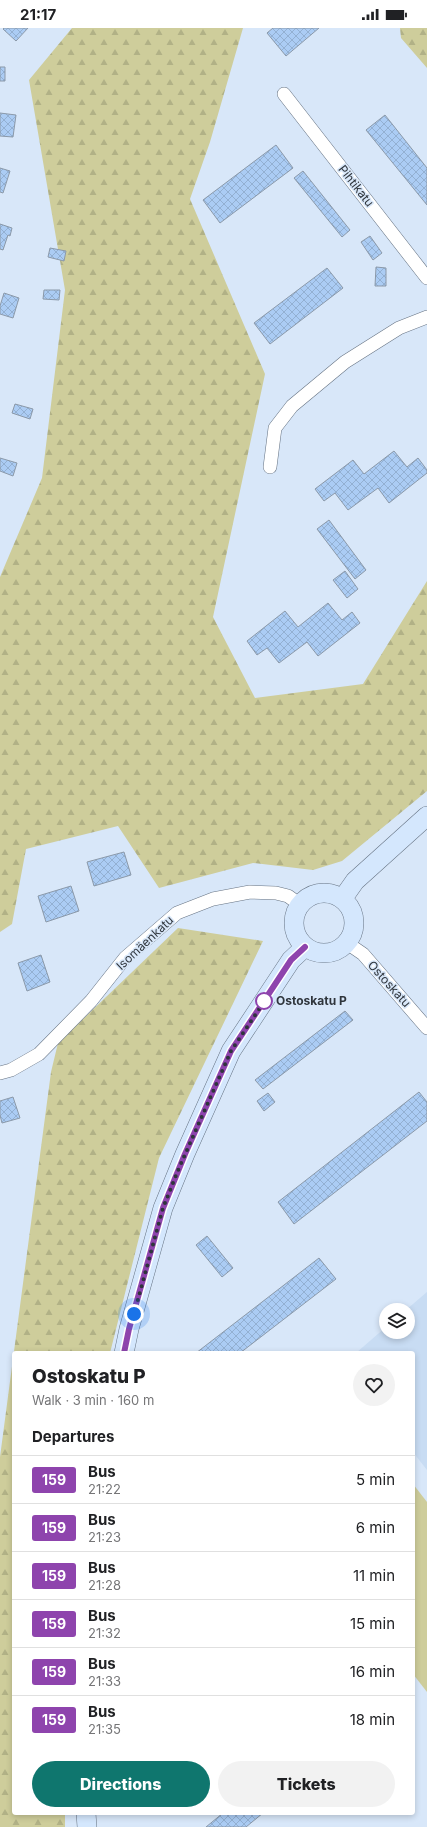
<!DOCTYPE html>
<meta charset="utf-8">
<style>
body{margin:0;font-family:Inter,sans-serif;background:#f2f2f2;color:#202124;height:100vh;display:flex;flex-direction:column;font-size:15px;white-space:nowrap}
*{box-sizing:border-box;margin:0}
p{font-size:13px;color:#757577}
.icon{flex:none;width:22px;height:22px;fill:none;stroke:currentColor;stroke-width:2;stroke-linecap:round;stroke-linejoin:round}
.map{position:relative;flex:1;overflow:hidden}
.side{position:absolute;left:12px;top:1323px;width:403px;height:464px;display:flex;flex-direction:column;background:#fff;border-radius:4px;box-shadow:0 2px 6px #0003}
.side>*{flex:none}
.badge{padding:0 8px;border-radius:3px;font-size:14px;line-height:26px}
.controls{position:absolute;left:379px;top:1275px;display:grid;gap:8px}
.controls a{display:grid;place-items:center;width:36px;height:36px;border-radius:50%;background:#fff;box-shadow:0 2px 6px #0003;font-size:20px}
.you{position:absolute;width:20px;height:20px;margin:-10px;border:3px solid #fff;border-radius:50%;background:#1a73e8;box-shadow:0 0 0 6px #1a73e833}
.map>.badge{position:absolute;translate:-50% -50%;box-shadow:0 0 0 2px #fff}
h2{padding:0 20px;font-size:15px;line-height:36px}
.round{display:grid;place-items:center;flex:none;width:42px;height:42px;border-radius:21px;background:#f2f2f2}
.head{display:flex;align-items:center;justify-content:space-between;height:68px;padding:0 20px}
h1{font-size:19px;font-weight:800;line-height:30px}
.cta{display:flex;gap:8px;margin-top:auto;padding:8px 20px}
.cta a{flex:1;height:46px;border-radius:24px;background:#0f766e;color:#fff;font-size:16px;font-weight:800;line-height:46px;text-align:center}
.cta a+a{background:#f2f2f2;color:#202124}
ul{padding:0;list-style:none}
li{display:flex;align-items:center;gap:12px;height:48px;padding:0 20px;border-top:1px solid #e0e0e0}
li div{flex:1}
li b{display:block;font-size:15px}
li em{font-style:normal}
li .badge{min-width:44px;font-weight:700;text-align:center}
.status{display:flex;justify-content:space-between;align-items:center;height:28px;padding:0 20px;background:#fff;direction:ltr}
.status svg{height:11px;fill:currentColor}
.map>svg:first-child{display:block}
.built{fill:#c8dcf3}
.forest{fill:url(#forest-firs)}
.pitch{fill:#cecd9b}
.building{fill:url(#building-cross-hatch);stroke:#8b99a9}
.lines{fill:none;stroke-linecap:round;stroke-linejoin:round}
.street-casing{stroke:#667383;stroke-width:14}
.secondary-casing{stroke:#667383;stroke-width:20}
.street{stroke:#fff;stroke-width:13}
.secondary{stroke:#d4e7fd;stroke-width:19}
.line-casing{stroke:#fff;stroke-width:9}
.line{stroke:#8e44ad;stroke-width:6}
.walk{stroke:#2f353c;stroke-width:4;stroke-dasharray:0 7.2}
.stop-dot{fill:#fff;stroke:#8e44ad;stroke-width:2}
.labels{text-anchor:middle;stroke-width:3;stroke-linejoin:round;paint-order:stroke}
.street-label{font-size:12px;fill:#2f353c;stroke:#d8e7f9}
.stop-label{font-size:12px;font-weight:bold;fill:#2f353c;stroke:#d8e7f9;text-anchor:start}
</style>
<div class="status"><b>21:17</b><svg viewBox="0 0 49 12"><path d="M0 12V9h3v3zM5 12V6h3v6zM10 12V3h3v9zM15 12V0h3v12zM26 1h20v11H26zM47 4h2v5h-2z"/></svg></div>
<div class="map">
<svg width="427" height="1799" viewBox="0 0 427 1799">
<defs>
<pattern id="forest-firs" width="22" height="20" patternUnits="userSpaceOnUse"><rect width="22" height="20" fill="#cecd9b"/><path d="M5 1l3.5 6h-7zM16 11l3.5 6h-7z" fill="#b1b186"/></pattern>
<pattern id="building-cross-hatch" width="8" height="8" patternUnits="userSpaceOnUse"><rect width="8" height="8" fill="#abccf4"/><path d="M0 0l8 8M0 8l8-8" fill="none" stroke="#93b0d2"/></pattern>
</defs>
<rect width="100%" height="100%" fill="#d8e7f9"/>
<path class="built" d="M427,1264V1442L413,1424V1325H356L386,1299V1304H408V1282H406Z"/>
<path class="forest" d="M72,0H243L210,114L190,171L265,346L213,589L255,670L363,656L427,553V763L342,833L313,842L253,835L159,860L118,798L26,821L12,896L0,904V549L42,450L65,262L29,52Z
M400,0H427V40L401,10Z
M178,900L263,913L159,1130L110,1325H14V1785H65V1799H0V1429L51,1044L58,1015Z"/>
<path class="pitch" d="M413,1456L427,1474V1664L413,1646Z"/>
<path class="building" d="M4,0H28L16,13L3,1Z
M273,0H319L286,28L267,5Z
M0,39H5V53H0Z
M0,85L16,87L13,109L0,108Z
M385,87L427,140V177L366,102Z
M276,117L293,140L220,195L203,172Z
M0,140L10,143L3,165L0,164Z
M303,143L350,202L342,209L294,150Z
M0,196L12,200L10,208L8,207L3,222L0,221Z
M370,208L382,225L373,232L361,214Z
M50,220L66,223L64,233L48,229Z
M376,239L386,240V258H375Z
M327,240L343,260L270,316L254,295Z
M44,262H60L59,272L43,271Z
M4,265L19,270L13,290L0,286V278Z
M15,376L33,381L30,391L12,385Z
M394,423L407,439L418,430L427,442V445L389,475L378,460L348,482L335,465L324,473L315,461L353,432L364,446Z
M0,430L17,435L13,448L0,443Z
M329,492L366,542L355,551L317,501Z
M345,543L358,561L347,570L333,552Z
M328,575L342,592L352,584L360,595L318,628L307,614L279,635L267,620L257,627L247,613L285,583L298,599Z
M124,824L131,847L94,858L87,834Z
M71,858L79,883L46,894L38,868Z
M41,927L50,954L27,963L18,935Z
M345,983L353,992L263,1061L255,1052Z
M419,1064L427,1074V1093L294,1196L278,1174Z
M268,1065L275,1074L264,1083L257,1073Z
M13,1069L20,1090L2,1095L0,1087V1073Z
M207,1208L233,1240L222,1249L196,1217Z
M319,1230L336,1251L240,1325H196Z
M223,1785H263L246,1799H206Z"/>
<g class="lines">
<g class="street-casing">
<path id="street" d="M284,66L427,250
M270,439L275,400L292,378L345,334L399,300L427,289
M347,915L363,926L427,1000
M0,1045L11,1042L39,1026L91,973L125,930L177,885L213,871L250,864L276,865L288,868L299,876"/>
</g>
<g class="secondary-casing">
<path id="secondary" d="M294 895a30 30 0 1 1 60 0a30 30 0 1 1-60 0Z
M343,870L355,853L427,788
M124,1325L129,1301L163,1180L185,1126L231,1023L291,932L305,919
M86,1785L87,1799"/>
</g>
<use href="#street" class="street"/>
<use href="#secondary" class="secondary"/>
</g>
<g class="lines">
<g class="line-casing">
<path id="line" d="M124,1325L129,1301L163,1180L185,1126L231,1023L291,932L305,919"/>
</g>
<use href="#line" class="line"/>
<path class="walk" d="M134,1286L163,1180L179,1140L231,1023L266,971L264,973"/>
</g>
<circle class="stop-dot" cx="264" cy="973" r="8"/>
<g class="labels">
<g class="street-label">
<text transform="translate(356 158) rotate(52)" y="4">Pihtikatu</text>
<text transform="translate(145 915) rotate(-43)" y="4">Isomäenkatu</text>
<text transform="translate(389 956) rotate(48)" y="4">Ostoskatu</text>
</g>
<g class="stop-label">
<text x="276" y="977">Ostoskatu P</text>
</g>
</g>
</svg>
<div class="controls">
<a><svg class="icon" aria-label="layers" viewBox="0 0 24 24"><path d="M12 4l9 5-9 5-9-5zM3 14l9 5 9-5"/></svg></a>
</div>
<div class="you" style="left:134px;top:1286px"></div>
<section class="side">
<div class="head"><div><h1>Ostoskatu P</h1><p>Walk · 3 min · 160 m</p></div><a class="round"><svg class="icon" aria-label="heart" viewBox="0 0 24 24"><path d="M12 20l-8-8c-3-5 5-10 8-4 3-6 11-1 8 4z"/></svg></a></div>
<h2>Departures</h2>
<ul>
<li><span class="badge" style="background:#8e44ad;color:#fff">159</span><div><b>Bus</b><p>21:22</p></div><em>5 min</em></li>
<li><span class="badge" style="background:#8e44ad;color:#fff">159</span><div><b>Bus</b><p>21:23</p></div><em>6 min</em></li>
<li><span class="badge" style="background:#8e44ad;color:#fff">159</span><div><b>Bus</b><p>21:28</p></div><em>11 min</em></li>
<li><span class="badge" style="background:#8e44ad;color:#fff">159</span><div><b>Bus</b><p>21:32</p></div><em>15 min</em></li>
<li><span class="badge" style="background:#8e44ad;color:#fff">159</span><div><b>Bus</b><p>21:33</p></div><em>16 min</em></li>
<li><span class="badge" style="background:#8e44ad;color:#fff">159</span><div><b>Bus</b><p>21:35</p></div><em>18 min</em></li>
</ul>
<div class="cta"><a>Directions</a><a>Tickets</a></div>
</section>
</div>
